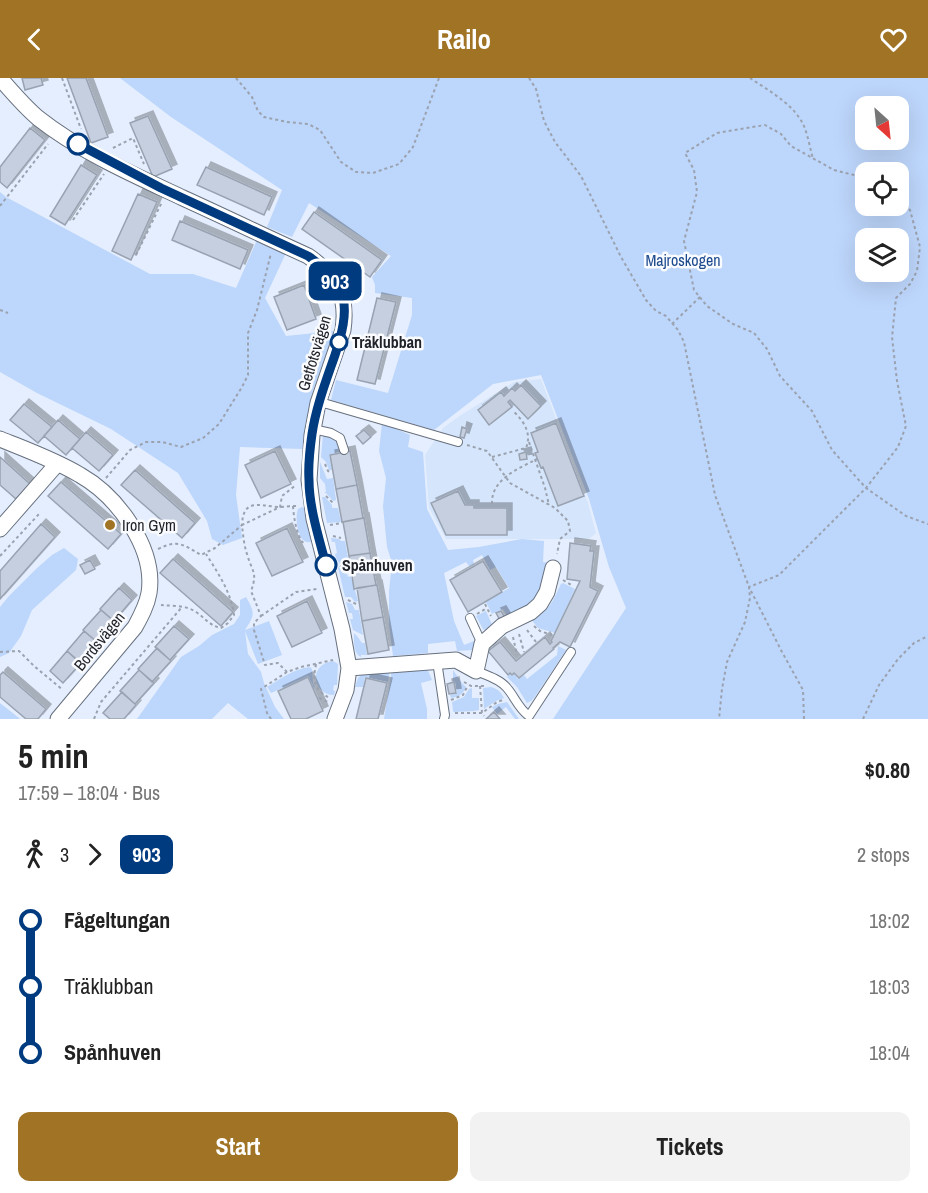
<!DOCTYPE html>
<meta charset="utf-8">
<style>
body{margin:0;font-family:"Archivo Narrow",sans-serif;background:#f2f2f2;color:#222;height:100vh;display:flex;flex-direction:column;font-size:22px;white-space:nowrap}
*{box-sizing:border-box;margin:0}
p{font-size:20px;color:#767676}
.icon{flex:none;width:33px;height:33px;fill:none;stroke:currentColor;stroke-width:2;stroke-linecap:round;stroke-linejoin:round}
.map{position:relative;height:641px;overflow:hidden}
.sheet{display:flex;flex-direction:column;background:#fff;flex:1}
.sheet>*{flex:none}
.badge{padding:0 12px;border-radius:9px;font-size:21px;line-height:39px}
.needle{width:39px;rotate:153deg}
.fabs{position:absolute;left:855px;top:18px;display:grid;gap:12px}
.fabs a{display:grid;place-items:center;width:54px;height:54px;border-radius:12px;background:#fff;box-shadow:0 6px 24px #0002;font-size:30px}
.map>.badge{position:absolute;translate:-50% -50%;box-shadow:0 0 0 3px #fff}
.legs{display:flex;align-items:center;gap:9px;height:66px;padding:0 18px;font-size:20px}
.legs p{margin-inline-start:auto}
.overview{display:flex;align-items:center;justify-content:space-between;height:102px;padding:0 18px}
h1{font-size:33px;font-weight:700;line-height:45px}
.cta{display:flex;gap:12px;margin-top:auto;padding:12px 18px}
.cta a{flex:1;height:69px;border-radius:12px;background:#a07424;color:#fff;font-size:24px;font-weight:700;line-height:69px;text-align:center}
.cta a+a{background:#f2f2f2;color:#222}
ul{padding:0 18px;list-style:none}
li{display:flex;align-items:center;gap:21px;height:66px;font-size:22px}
li i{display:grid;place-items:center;width:9px;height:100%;margin:0 8px;background:currentColor}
li i::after{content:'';width:15px;height:15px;margin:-8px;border:4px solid;border-radius:50%;background:#fff}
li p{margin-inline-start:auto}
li:first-child i{background:linear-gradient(#0000 50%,currentColor 0)}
li:last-child i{background:linear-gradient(currentColor 50%,#0000 0)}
header{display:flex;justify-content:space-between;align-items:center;height:78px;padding:0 18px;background:#a07424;color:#fff;font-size:27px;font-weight:700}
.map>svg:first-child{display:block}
.built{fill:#d5e5fb}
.green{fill:#bdd6fb;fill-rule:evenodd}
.building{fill:#c5cfdf;stroke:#98a2b1;stroke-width:1.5;filter:url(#shadow)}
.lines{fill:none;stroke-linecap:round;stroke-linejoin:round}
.lane-casing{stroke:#67707e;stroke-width:10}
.street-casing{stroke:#67707e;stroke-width:17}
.path{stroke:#9ba2af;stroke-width:2;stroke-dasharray:3 3;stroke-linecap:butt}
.lane{stroke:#fff;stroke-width:8}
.street{stroke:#fff;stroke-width:15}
.line-1-casing{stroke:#fff;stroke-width:14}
.line-1{stroke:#003b80;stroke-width:9}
.stop-1-dot{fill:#fff;stroke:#003b80;stroke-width:3}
.poi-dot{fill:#a07424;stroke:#f9fbfe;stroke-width:2}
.labels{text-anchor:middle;stroke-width:5;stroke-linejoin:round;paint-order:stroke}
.park-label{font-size:16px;fill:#1c4a8d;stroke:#f9fbfe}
.stop-label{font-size:16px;font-weight:bold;fill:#1f2228;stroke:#f9fbfe;text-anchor:start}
.street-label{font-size:16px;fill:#1f2228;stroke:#f9fbfe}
.poi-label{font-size:16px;fill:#1f2228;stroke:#f9fbfe;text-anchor:start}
</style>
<header><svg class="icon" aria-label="back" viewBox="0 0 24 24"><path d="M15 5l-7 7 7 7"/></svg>Railo<svg class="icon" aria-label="heart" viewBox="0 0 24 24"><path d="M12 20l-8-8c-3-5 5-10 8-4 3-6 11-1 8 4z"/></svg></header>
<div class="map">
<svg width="928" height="641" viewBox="0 0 928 641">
<defs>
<filter id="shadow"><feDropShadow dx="5" dy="-5" stdDeviation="0" flood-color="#0004"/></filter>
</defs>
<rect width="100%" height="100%" fill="#e4eefe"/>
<path class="built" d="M541,301L588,425L596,455L589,461H446L429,430L425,377L443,350L461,337L514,304Z"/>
<path class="green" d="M120,0H928V641H553L626,530L609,489L589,421L541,297L493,306L434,352L331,322L336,302L388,315L412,237V220L375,215V207L372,199L391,178L309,125L292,159L267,149L282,112L171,39ZM866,28H898V62H866ZM866,94H898V128H866ZM866,160H898V194H866Z
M0,114L6,119L150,196H193L236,210L257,162L286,175L265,220L286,258L335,253L313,313L303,371L240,369L236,417L242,460L223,467L212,461L207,443L178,395L111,351L37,315L0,294Z
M382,345L410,357L408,369L423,374L427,431L448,472L479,469L522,461L544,463L543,484L549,485L542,511L535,523L508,540L503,531L492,536L486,524L509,510L496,489L490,492L482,477L473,482L474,486L469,488L466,484L444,495L454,543L464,567L474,563L476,568L473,572L457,573L455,563L428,566V575L393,578L389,547V513L392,485L387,469L383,428L386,400L379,373Z
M323,357L328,358L337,364L339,374L329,377L332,392H329L326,384L321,379Z
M320,384L327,401L333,400L336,422L333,423L327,416L324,414H326L325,406L320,400Z
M322,419H325L332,427V430H338L341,444L327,445Z
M302,429L305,430L313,464C309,464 306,465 303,462C297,456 295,438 298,431Z
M331,460L339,461L341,463H345L350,491C343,490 336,483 335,476L337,475L335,464H332Z
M64,470L78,481L76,492L32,532L21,558L9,575L0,579V529L9,518L36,491L52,477Z
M338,489L347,496L348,499L351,498L358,523L355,524L351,519H345Z
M563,505L575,511L555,555L538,550L531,541C551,532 552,524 561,506Z
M246,519C256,536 254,538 245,552L269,543L282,577L258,586L245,553L248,576L261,594L264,605L275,629L284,641H248L228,625L212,641H137L181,579L199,568L212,557L234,546L240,537V522Z
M346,524L352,526L355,532H359L363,557L353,552L350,541H353L352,535H349Z
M486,533L493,549L488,554L483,551L476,538Z
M354,555L357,558L362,565H365L367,577H361V579C353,575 354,563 354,555Z
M558,568L566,572L534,620L531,623L527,625L517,609L507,599L510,596L512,598L514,596L518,601L524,597L527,601L557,577Z
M333,583L338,586L337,607H334L333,612L335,613L334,617C313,617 307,587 333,583Z
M426,588L432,602L421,605L427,631V641H384L392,591Z
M310,589L312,591L313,606L315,609L313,610L308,599L271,615L267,609C280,601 294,591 310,589Z
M390,592L388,604L365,599L363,609H355L358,600L363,595Z
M453,592L462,605L466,609C463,616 459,619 451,620L450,617L457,615L455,604L453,603Z
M491,609C498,611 501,614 504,620L496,623L484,631L483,610Z
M472,610V620H479V632L474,633L454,634L453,633L452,624L464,619L469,611Z
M507,624L519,641H515L506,629L497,636L492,629L498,626Z
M0,625L19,640L20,641H0Z"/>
<path class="building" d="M22,0H41L43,7L25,12Z
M67,0H86L108,59L91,65Z
M148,38L172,91L153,99L130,45Z
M30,50L45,62L7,110L0,104V89Z
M81,87L97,97L65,147L50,138Z
M206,89L272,119L264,137L197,107Z
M138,116L157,124L131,182L112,173Z
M314,134L382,182L370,199L302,151Z
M180,143L248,172L240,191L172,162Z
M304,207L316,241L287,252L274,219Z
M377,220L396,224L375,306L357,302Z
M521,307L541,328L528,341L510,322L508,324L512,329L489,347L478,332L501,314L504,318L512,310L515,313Z
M24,326L52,349L38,365L10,342Z
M58,342L80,361L66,377L44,358Z
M556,345L584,418L558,428L543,389L541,390L535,375L538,374L531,355Z
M462,349L467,351L464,360L460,359Z
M364,352L371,359L363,366L356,358Z
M86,354L113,377L99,393L72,370Z
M275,373L291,406L261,420L245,387Z
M350,373L357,407L336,411L330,377Z
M526,374L527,381L520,382L519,376Z
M0,379L30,406L16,421L0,407Z
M135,392L195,445L182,460L121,407Z
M61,404L121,456L108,471L48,418Z
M357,407L363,440L342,444L336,411Z
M458,413L465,427H474V430H507V457H446L431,425Z
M364,440L370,475L349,478L343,444Z
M41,446L55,459L0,521V493Z
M287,450L303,484L272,498L256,465Z
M570,465L591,468L590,473H594L590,509L598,513L570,569L560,564L553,570L554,571L519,600L514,595L512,597L510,595L508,597L488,573L500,564L516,583L545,559L550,566L552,564L551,563L580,503L567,501Z
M370,475L376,507L354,511L349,478Z
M173,481L233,534L221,548L160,495Z
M90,482L95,491L85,496L80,487Z
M483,483L502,514L468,534L450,502Z
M377,507L383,539L362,543L357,510Z
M119,510L132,522L114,543L100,531Z
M307,523L322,555L292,569L277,538Z
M101,532L115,544L97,564L83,552Z
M501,533L506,541L501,544L496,535Z
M383,539L389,572L368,576L362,543Z
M174,548L189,561L170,582L155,569Z
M84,553L98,565L80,585L67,573Z
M157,570L171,583L152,604L138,591Z
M67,573L81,585L63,605L50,593Z
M139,592L154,605L135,626L120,613Z
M3,594L46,631L38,641H26L0,619V597Z
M308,599L323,633L306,641H291L278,613Z
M366,600L387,605L378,641H356Z
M454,604L456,615L449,616L447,606Z
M122,614L136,627L124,641H110L103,635Z
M494,634L500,641H486Z"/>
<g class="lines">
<g class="lane-casing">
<path id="lane" d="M318,325L327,326L458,364
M313,351L331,355L340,360L344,372
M470,540L482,566
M437,583L445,637L444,641
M476,593C486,597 500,601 507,610C515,619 518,630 529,638L571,574"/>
</g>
<g class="street-casing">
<path id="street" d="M0,0C12,14 24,28 38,40C81,74 134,97 183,120C225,139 266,159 308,178C337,198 348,217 343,252L318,325L312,357L309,402L314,441L342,551L349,590L346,612L335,641
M0,361C27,372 55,382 80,397C117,418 156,470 149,515C147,527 141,538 135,549L58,641
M0,451L57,386
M349,590L456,582L476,593L482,566L502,548L531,534L540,526L547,514L553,490"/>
</g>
<path class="path" d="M62,0L81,51
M236,0L252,19L258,33L264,39L287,44L308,46L320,52L341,84L356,94L373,95L399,86L413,69L439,0
M529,0L536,11L544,43L555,64L581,98L621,179L646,222L656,233L666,238L678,252L684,264L715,417L749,509L750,520L745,544L727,584L722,611L719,641
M750,0C769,13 794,26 804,48C808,58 810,70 813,81
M113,70L133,60L144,86
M866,100L834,92L791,68L781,56L765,47L717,55L685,75L694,92L697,114L684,163L694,212L707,228L733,246L754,255L767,271L780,298L812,333L832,372L866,410L906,438L928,446
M0,128L48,66
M73,142L104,96
M136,177L162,124
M0,232L8,235
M672,246L700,219
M529,364L545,410L549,427
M467,367L487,373L510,405L555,430L568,443L570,453L560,461L557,476
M492,379L526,370C532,356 524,343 514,334
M325,386L328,393L330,394
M106,400L130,372L146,364H162L181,369L203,360L219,346L242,309L248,297V255L257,232L271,175
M326,418L334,426
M492,426C491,401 518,391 537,381
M293,428C294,441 296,453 302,464L306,465
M330,447L342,445
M333,458L341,460
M158,471C178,461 184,467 201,477L215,470L242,447C243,421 258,427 277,429C284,429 291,428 297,428
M0,478L39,436
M340,488L348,493
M563,502L573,508
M348,522L356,526
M485,526L491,538
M161,527C172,528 186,527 196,534C205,540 210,548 221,550L228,545L234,537C231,514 218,495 206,476
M477,536L487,530
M261,538L296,514L317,511
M534,548L540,553L552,557
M527,552L536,564
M519,556L524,574
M513,559L517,577
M0,574L19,573L34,588L63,612
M316,586C313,602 313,611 328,619
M287,594L278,585L265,587L254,552V545L261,538L251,513C258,494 252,494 247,476C244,467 243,457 242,447L280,429L282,418L296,407
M464,604L471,608H484
M480,608L482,635L497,624L503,622
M319,620L328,624
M451,622L463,617L468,607
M455,635H482L484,638
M94,641L101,624L182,529
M271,641L267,635L261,611L287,594L301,589L333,582
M804,641L803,612L782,574L749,509L779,497L866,410L898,369L906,348L897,303L892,259L896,220L910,206L917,193L920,169L910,132L898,119
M863,641L879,607L898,581L914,565L928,558"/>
<use href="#lane" class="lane"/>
<use href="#street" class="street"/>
</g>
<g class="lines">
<g class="line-1-casing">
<path id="line-1" d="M78,66L161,110L308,178C351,207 350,231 335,277C326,303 316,329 312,356C310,370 308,387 309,402C309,429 319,460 326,487"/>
</g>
<use href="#line-1" class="line-1"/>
</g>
<g class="stop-1-dot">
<circle cx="78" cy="66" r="10"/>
<circle cx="339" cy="264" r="8"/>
<circle cx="326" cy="487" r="10"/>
</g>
<circle class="poi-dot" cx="110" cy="447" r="6"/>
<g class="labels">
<g class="park-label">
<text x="683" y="188">Majroskogen</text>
</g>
<g class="stop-label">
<text x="352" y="270">Träklubban</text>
<text x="342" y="493">Spånhuven</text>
</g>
<g class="street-label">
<text transform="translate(314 275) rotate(-73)" y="6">Getfotsvägen</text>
<text transform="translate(99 563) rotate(-51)" y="6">Bordsvägen</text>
</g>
<g class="poi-label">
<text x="122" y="453">Iron Gym</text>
</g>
</g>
</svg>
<div class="fabs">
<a><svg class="needle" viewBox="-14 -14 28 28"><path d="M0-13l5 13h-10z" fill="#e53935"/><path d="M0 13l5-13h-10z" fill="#767676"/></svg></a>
<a><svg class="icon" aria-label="locate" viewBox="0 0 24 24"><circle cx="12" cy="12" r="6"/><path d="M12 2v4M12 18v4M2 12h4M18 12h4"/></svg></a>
<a><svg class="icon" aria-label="layers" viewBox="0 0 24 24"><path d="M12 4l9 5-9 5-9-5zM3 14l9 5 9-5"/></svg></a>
</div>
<b class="badge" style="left:335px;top:203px;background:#003b80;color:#fff">903</b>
</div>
<section class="sheet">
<div class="overview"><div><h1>5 min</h1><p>17:59 – 18:04 · Bus</p></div><b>$0.80</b></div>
<div class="legs"><svg class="icon" aria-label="walk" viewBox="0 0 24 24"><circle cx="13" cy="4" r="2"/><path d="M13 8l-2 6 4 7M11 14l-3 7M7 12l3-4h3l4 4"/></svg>3<svg class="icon" aria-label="forward" viewBox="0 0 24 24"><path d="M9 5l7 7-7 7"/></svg><b class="badge" style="background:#003b80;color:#fff">903</b><p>2 stops</p></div>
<ul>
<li><i style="color:#003b80"></i><b>Fågeltungan</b><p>18:02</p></li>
<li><i style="color:#003b80"></i><span>Träklubban</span><p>18:03</p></li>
<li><i style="color:#003b80"></i><b>Spånhuven</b><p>18:04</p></li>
</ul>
<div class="cta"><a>Start</a><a>Tickets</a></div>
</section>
